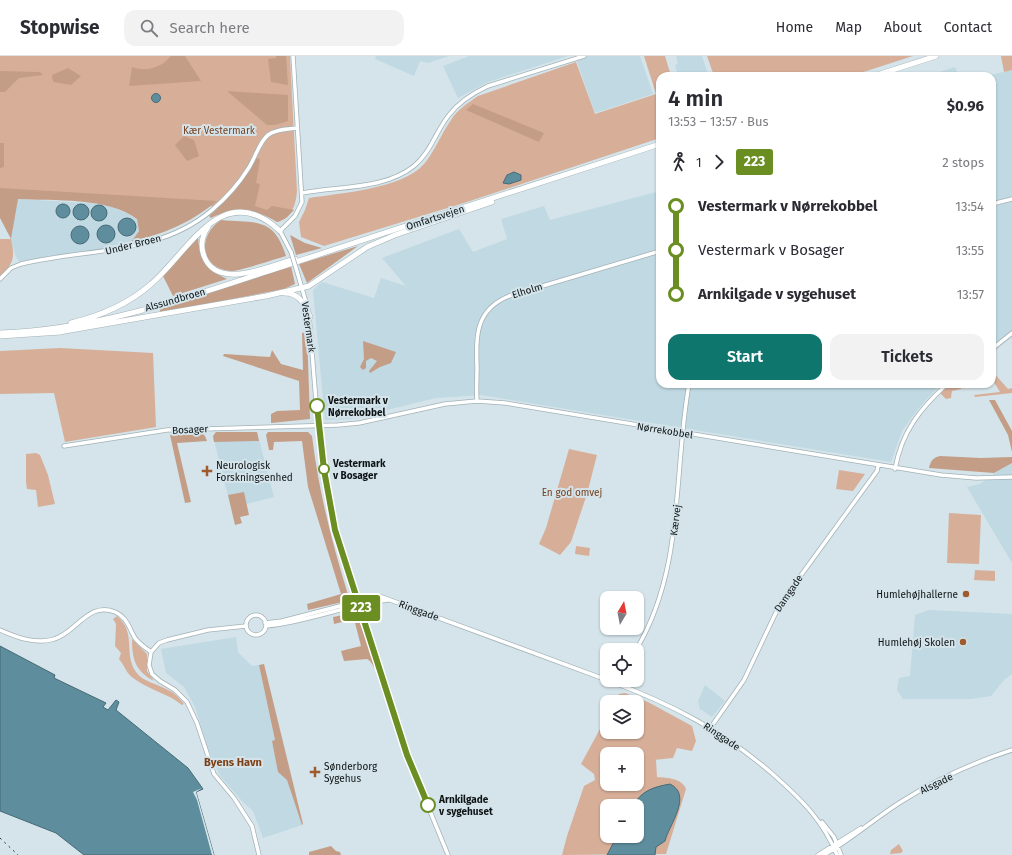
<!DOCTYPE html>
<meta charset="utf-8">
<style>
body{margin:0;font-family:"Fira Sans",sans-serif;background:#f2f2f3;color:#2b2b33;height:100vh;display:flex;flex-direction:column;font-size:15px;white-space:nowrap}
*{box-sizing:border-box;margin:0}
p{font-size:13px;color:#7c7c81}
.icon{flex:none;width:22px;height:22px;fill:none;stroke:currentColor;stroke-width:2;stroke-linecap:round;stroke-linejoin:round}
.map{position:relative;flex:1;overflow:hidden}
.details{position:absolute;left:656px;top:16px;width:340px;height:316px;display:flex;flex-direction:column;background:#fff;border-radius:12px;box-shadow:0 1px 3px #0004}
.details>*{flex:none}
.badge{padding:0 8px;border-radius:3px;font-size:14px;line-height:26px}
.needle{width:26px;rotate:10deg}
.buttons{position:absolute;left:600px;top:535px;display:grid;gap:8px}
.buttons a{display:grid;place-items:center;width:44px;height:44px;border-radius:8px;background:#fff;box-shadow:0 1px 3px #0004;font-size:20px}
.map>.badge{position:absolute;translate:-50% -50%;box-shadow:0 0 0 2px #fff}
.legs{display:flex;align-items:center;gap:6px;height:44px;padding:0 12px;font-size:13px}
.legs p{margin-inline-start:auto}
.headline{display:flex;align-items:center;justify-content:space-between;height:68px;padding:0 12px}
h1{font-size:22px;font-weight:600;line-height:30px}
.cta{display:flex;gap:8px;margin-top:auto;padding:8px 12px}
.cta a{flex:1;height:46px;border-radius:12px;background:#0f766e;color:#fff;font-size:16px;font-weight:600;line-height:46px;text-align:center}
.cta a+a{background:#f2f2f3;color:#2b2b33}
ul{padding:0 12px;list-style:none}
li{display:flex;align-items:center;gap:14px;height:44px;font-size:15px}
li i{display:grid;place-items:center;width:6px;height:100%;margin:0 5px;background:currentColor}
li i::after{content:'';width:10px;height:10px;margin:-5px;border:3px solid;border-radius:50%;background:#fff}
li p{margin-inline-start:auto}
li:first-child i{background:linear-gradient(#0000 50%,currentColor 0)}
li:last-child i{background:linear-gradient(currentColor 50%,#0000 0)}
header{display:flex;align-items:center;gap:24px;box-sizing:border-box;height:56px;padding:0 20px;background:#fff;border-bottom:1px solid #e1e1e2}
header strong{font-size:19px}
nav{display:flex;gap:22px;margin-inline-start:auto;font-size:14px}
.search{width:280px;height:36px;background:#f2f2f3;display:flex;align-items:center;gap:10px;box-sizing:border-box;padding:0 14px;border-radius:12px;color:#7c7c81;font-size:15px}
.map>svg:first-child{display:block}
.built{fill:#c0d9e2}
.green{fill:#d7af99;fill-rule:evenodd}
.forest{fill:#c49d86}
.water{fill:#5e8e9e;stroke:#466975}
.pier{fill:#d4e4ea}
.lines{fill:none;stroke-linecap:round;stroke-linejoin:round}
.tertiary-casing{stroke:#a2b2b7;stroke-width:5}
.trunk-casing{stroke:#a2b2b7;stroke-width:6}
.tertiary{stroke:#fff;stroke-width:3.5}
.trunk{stroke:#fff;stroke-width:5}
.rail{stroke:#2a3134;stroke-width:1;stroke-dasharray:2 4;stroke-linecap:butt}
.tertiary-bridge-casing{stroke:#a2b2b7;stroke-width:5;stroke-linecap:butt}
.tertiary-bridge{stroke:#fff;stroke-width:3.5}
.line-1-casing{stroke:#fff;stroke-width:9}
.line-1{stroke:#6b8e23;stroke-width:6}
.stop-1-dot{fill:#fff;stroke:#6b8e23;stroke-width:2}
.poi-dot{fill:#9f5a2e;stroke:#d4e4ea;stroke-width:1.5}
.labels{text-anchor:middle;stroke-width:4;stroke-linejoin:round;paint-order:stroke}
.park-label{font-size:10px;fill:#764120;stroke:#d4e4ea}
.street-label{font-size:10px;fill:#0d1315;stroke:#d4e4ea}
.stop-label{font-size:10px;font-weight:bold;fill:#0d1315;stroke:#d4e4ea;text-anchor:start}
.poi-label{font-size:10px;fill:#0d1315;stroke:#d4e4ea;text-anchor:start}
.neighbourhood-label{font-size:11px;font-weight:bold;fill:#7e4117;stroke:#d4e4ea}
</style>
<header>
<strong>Stopwise</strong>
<div class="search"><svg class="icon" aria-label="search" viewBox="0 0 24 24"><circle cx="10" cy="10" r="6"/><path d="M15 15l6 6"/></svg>Search here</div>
<nav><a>Home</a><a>Map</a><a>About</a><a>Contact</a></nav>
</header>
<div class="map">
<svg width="1012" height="799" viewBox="0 0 1012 799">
<rect width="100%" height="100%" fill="#d4e4ea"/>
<path class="built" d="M376,0H449L428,7L420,5L414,20L375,3Z
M469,0H568L488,26L458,42L443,10Z
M575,0H640L653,38L595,57Z
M676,0H702L708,18L678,20L675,9L678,8Z
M955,11L959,20H927Z
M1012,14V283L1011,282L992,297V20H986Z
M660,135V328H951L945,332H937L918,353L902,375L891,406L481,339L436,342L350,363L325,364L313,234L322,226L374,242L381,222L406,230L382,202L459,173L473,196L507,183L501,163L544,150L550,164Z
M17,143L104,148L127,157L137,163L139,175L131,186L103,195L19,206L15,199L11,183Z
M216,376H257L274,441L231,452L213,380Z
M1012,407V507L967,431L980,428L999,414Z
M929,554L1012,558V618L1004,624L991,640L971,643H903L897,634L899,622L910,620L915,559Z
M236,581L238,596L252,610L259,609L275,684L302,769L263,782L253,755L243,746L220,720L208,692L195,651L184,631L166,617L161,593Z
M705,629L725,645L712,661L700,653L698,645Z"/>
<path class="green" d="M0,0H290L297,135C296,148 292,162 278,166L254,154L233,153L221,156L206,147L0,133Z
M644,0H665L671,20H660V82L467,146L324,190L301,181L299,166L305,154L309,142C340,137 402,133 424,108C435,95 441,78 451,64C458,53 468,47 478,40L576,6L595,58L656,38Z
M707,0H913L851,20H714Z
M1001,0H1012V14L1004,16Z
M0,183H11C15,201 14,208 0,220Z
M60,292L153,297L156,371L65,386L54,337L0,338V295Z
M992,315L1008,333L1012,332V337L975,341L974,339L1000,336L992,323Z
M951,328H961V333L952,335L951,342L946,343L940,337Z
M569,393L597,399L587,438L571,486L560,499L539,488L546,472Z
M36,397L40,399L48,419L55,448L38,451L36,434L27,433L26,426V398Z
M839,414L865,418L853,435L836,433Z
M949,457L981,459L979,508L947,507Z
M576,490L590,492L589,500L575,498Z
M975,514L995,515V525L974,524Z
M117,560C137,577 123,597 136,616C143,626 158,628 168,634C175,637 179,642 184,648L182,649C169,638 150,634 136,624C125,617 126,611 119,603L121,597L115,590L116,568L113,563Z
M132,583L147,598V615L154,625C135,615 132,603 132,583Z
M625,637L648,646L692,670L696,685L692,695L677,692L673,702L654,704H656L657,721C667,722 682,722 686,733L666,798L562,799L567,780L584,730L595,724L594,718L581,708L607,660V676H637V646H615L619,638ZM607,698H637V728H607ZM607,750H637V780H607Z
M899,788L903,795L901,797L890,798L891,794Z"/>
<path class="forest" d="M171,0H185L201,25L129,30L132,11C146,16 161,12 171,0Z
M276,0H286L288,29L271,26L268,3L276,2Z
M68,12L81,20L71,29L53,26L52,19Z
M0,15L40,16L43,19L19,22L5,36H0Z
M227,35L288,39V65L275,69H267Z
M473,48L544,77L539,86L466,54Z
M184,80L194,84L199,100L187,105L175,89Z
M0,87H4V111L0,112Z
M257,102L260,103L256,127L260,128L255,150L267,154L272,150L294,154L286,162L277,166C255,152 235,150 211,162L209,160C229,143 243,125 257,102Z
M0,132L217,145C189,168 165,177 131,186L139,175L137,163C109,141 53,145 18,143L11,183L0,162Z
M221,164C256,167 274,161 286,200C276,203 236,216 230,215C200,212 197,180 221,164Z
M290,179L305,187L322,192L296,199Z
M198,181C200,206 205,212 227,223L173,240L163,220Z
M358,190L307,227L299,208Z
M291,210L295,228L284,233L160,257V253Z
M307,276L310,363L271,367V358L277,355L300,354L299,325L223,300L224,298L270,301L272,294L281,308L303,314L302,277Z
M363,285L396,296L391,307L380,311L370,317L369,315L377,305L371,302L366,305V312L363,314L360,311L364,303Z
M989,344H995L1012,375V396L1008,379Z
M216,376H257L259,385L214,386L213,380Z
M268,376H308L312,380C319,437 332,487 349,542L347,545L308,554L307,548L341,538L308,431L302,385L274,386L273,394H269L266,379Z
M202,377L205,380L207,385L177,387L191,446L185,447L170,379Z
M940,400L981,402L1012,401V407L994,417L929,412C931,404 933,402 940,400Z
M244,436L249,459L240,461L242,467L235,469L228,439Z
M353,557L358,562L378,617L370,605L367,603L344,605L341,595L361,590L354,563L334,568L333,561Z
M264,608L303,768L302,769L287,724L278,716L272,685L275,684L259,609Z
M331,790L336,795L340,796L341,799H309V796Z"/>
<path class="water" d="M151.5 42a4.5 4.5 0 1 1 9 0a4.5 4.5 0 1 1-9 0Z
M514,116L521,119V124L509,128L503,127L507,119Z
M56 155a7 7 0 1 1 14 0a7 7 0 1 1-14 0Z
M73 156a8 8 0 1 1 16 0a8 8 0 1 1-16 0Z
M91 157a8 8 0 1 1 16 0a8 8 0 1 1-16 0Z
M118 171a9 9 0 1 1 18 0a9 9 0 1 1-18 0Z
M97 178a9 9 0 1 1 18 0a9 9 0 1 1-18 0Z
M71 179a9 9 0 1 1 18 0a9 9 0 1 1-18 0Z
M0,590L55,619L54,622L106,647L103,651L108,654L116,644L119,646L116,654L188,712L203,733L196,736L214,799H84L56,777L0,755Z
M670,728C693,739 669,769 665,785L656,791L655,799H607L617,780H637V750H633C641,735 653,731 670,728Z"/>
<path class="pier" d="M202,732L196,736L214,799H212L197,744L193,736Z"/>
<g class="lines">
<g class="tertiary-casing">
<path id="tertiary" d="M302,137C339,130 384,134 414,110C431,96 436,75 449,59C459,46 473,37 488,30L584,0
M992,148L1012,143
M291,196L280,175L295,160L302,146L293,0
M296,212L308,253
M0,223L11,212L21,208C86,192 158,200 212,154C226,142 238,129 248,113C255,103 259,86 268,79C276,73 288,73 297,72
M309,259L318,370L328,443L335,474L407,699L448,799
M992,293L1012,277
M477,345C476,334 477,323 477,312C476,280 475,254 509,240L660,195
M64,390L167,374L338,369L359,367L445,348L477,345L505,347L941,419L976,422L1012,421
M895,413C902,375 920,353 947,328
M246 569a10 10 0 1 1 20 0a10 10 0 1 1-20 0Z
M265,567L282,565L367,543L382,541L607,624
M246,570L208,574L167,584L159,587L151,596L149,609L152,618L160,625L175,634L187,646L197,667L214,718L234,742L252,770L259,799
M266,570C308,566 346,549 388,544
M0,574C16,581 36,589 54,583C76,577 88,545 115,556C127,561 129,572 135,582C139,588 146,592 151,596
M636,594C685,512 673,418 689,328
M607,624C672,648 724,675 776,721C803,745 823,765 837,799
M711,671L744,624L780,548L877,415L878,410
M822,766L834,781L841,799
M818,799L861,772
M824,799C852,783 876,761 904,744C937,723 975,706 1012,694"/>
</g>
<g class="trunk-casing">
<path id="trunk" d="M874,20L936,0
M208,171C202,179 200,190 204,200C217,235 269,210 295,203
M284,237C300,237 304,248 310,261
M71,267C100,260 127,249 150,229C189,196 222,121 280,175
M59,276L266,240L309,230L367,191L395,179L492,146
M0,277C105,274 206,235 305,203C423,164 541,126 660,88
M0,280L61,276"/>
</g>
<use href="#tertiary" class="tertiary"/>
<use href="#trunk" class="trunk"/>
<path class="rail" d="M0,782L18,799"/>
<g class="tertiary-bridge-casing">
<path id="tertiary-bridge" d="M291,196L296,212"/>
</g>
<use href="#tertiary-bridge" class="tertiary-bridge"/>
</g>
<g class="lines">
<g class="line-1-casing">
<path id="line-1" d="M317,350L324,414L335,474L407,699L428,749"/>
</g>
<use href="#line-1" class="line-1"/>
</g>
<g class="stop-1-dot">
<circle cx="317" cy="350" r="7"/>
<circle cx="324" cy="413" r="5"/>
<circle cx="428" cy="749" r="7"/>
</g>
<g class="poi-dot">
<path d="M205 409h4v4h4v4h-4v4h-4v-4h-4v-4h4z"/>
<circle cx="966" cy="538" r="4"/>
<circle cx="963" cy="586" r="4"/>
<path d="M313 710h4v4h4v4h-4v4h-4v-4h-4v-4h4z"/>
</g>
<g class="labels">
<g class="park-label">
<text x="219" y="78">Kær Vestermark</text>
<text x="572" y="440">En god omvej</text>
</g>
<g class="street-label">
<text transform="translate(435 161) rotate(-18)" y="4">Omfartsvejen</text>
<text transform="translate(133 188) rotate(-14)" y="4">Under Broen</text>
<text transform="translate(527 234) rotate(-17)" y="4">Elholm</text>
<text transform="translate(175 243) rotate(-16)" y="4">Alssundbroen</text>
<text transform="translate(309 271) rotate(82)" y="4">Vestermark</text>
<text transform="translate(190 373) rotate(-3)" y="4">Bosager</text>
<text transform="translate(665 374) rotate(9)" y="4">Nørrekobbel</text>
<text transform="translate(675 464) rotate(-83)" y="4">Kærvej</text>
<text transform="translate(788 537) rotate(-56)" y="4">Damgade</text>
<text transform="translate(419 554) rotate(20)" y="4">Ringgade</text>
<text transform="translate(722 680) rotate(34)" y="4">Ringgade</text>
<text transform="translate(936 727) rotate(-26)" y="4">Alsgade</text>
</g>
<g class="stop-label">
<text x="328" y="348">Vestermark v<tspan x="328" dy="12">Nørrekobbel</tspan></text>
<text x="333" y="411">Vestermark<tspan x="333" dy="12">v Bosager</tspan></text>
<text x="439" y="747">Arnkilgade<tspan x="439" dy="12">v sygehuset</tspan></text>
</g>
<g class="poi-label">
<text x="216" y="413">Neurologisk<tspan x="216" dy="12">Forskningsenhed</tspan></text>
<text x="958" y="542" text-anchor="end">Humlehøjhallerne</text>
<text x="955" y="590" text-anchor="end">Humlehøj Skolen</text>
<text x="324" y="714">Sønderborg<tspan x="324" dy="12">Sygehus</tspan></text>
</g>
<g class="neighbourhood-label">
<text x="233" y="710">Byens Havn</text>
</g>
</g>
</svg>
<div class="buttons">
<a><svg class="needle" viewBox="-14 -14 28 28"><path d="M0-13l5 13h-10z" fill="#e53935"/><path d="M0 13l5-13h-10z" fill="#7c7c81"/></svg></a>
<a><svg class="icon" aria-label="locate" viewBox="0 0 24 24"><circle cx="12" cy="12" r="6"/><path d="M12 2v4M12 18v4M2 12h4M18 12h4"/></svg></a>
<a><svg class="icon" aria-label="layers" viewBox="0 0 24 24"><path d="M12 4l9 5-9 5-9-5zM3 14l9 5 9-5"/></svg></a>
<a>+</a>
<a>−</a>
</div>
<b class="badge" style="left:361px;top:552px;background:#6b8e23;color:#fff">223</b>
<section class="details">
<div class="headline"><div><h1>4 min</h1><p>13:53 – 13:57 · Bus</p></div><b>$0.96</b></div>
<div class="legs"><svg class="icon" aria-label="walk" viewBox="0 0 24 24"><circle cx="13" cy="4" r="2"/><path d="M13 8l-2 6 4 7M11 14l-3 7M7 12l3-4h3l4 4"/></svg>1<svg class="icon" aria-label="forward" viewBox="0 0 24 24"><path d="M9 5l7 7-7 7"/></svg><b class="badge" style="background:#6b8e23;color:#fff">223</b><p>2 stops</p></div>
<ul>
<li><i style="color:#6b8e23"></i><b>Vestermark v Nørrekobbel</b><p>13:54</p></li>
<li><i style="color:#6b8e23"></i><span>Vestermark v Bosager</span><p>13:55</p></li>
<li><i style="color:#6b8e23"></i><b>Arnkilgade v sygehuset</b><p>13:57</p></li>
</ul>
<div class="cta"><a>Start</a><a>Tickets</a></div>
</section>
</div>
